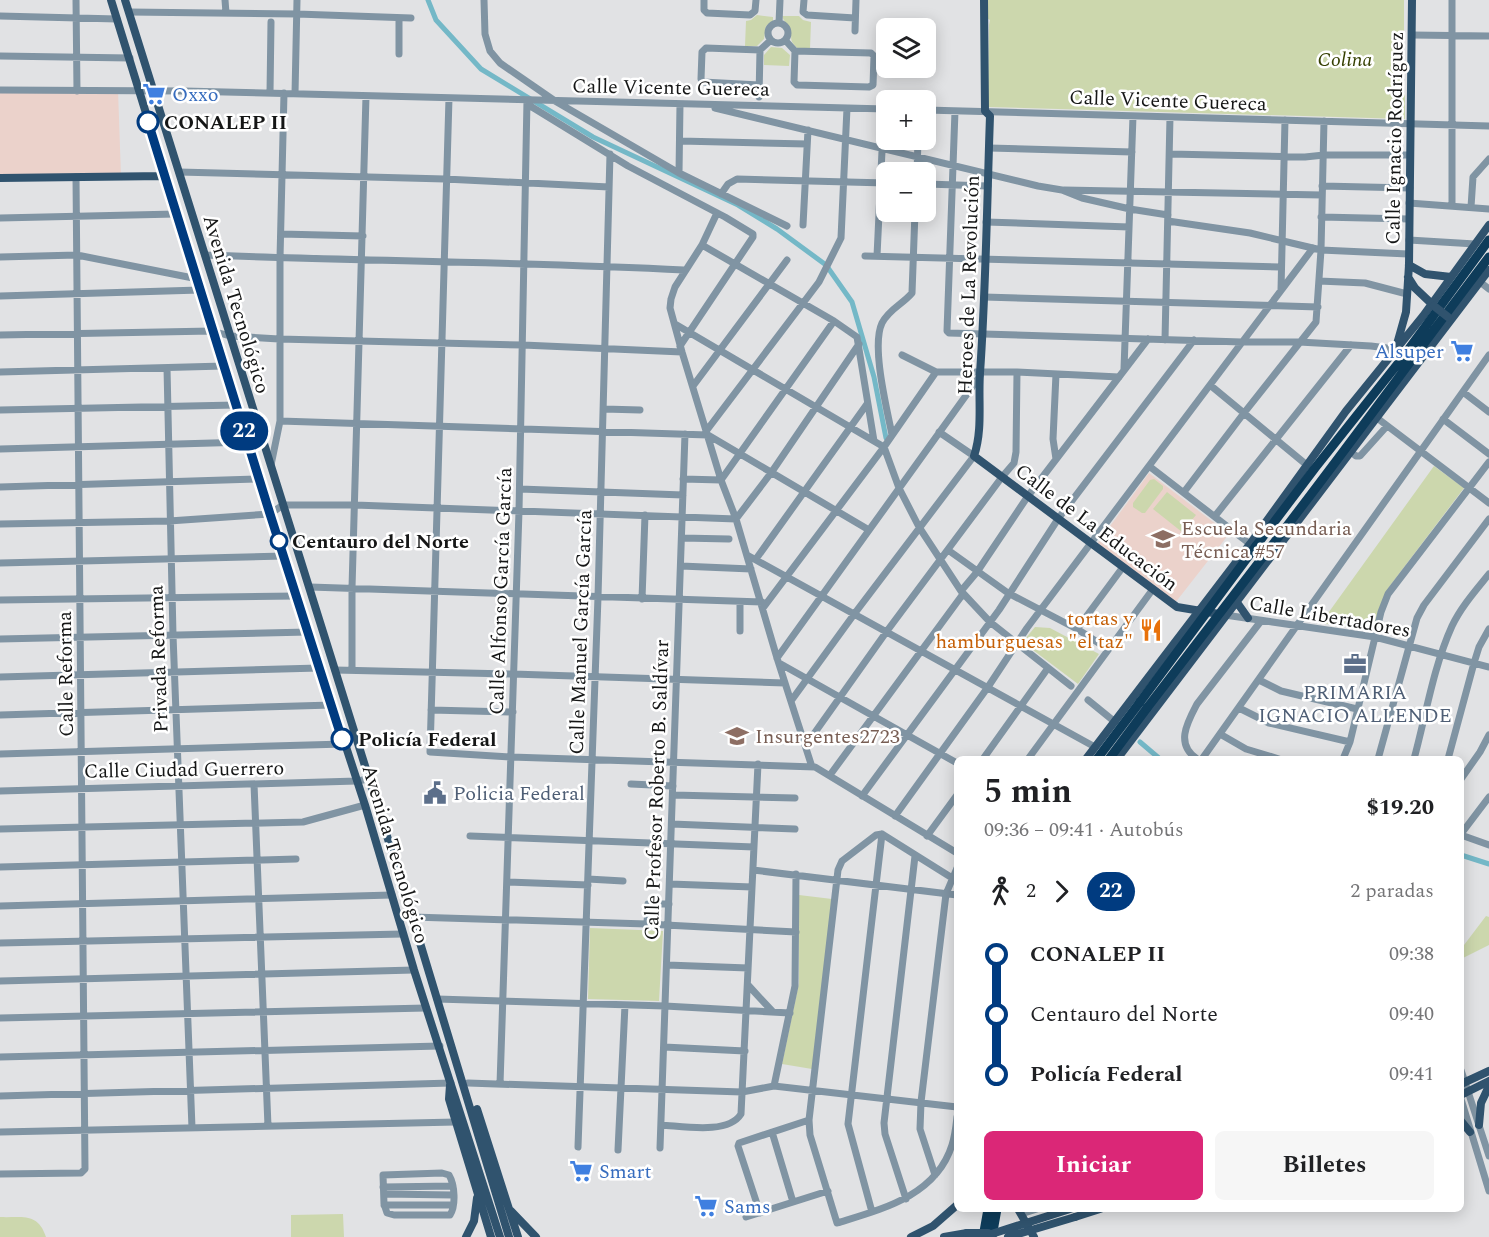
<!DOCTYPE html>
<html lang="es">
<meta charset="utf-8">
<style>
body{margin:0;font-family:Spectral,serif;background:#f6f6f6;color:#202124;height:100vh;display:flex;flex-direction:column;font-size:22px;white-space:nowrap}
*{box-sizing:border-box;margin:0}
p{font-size:20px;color:#757577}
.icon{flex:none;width:33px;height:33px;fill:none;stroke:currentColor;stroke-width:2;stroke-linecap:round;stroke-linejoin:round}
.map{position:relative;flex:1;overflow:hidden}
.drawer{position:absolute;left:954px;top:756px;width:510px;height:456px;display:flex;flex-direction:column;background:#fff;border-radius:9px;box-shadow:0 3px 15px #0003}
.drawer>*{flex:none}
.badge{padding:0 12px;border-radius:20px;font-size:21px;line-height:39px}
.fabs{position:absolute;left:876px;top:18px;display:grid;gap:12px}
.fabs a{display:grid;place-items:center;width:60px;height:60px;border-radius:9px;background:#fff;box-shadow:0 3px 15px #0003;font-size:30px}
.map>.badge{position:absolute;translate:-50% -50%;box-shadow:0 0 0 3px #fff}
.legs{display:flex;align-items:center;gap:9px;height:66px;padding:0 30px;font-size:20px}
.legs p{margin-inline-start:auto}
.head{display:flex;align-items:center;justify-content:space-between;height:102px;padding:0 30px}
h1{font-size:33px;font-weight:700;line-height:45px}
.action{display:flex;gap:12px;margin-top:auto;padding:12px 30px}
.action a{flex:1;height:69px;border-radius:9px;background:#db2777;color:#fff;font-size:24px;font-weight:700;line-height:69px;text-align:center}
.action a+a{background:#f6f6f6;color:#202124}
ul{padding:0 30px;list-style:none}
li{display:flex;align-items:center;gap:21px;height:60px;font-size:22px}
li i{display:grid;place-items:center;width:9px;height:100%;margin:0 8px;background:currentColor}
li i::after{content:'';width:15px;height:15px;margin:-8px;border:4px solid;border-radius:50%;background:#fff}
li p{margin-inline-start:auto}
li:first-child i{background:linear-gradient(#0000 50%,currentColor 0)}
li:last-child i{background:linear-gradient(currentColor 50%,#0000 0)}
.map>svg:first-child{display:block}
.education{fill:#ebd2cb}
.green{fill:#ccd7ad}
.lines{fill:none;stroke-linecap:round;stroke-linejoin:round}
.canal{stroke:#74b8c7;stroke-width:5}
.minor{stroke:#8094a3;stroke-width:7}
.major{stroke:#30536e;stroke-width:8}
.highway{stroke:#0e3c5a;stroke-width:9}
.major-bridge{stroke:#30536e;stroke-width:8}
.highway-bridge{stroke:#0e3c5a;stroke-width:9}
.line-1-casing{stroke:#fff;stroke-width:14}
.line-1{stroke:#003b80;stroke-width:9}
.stop-1-dot{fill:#fff;stroke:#003b80;stroke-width:3}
.labels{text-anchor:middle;stroke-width:5;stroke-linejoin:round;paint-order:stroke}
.park-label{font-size:20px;font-style:italic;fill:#364002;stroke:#fff}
.street-label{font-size:20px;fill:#151616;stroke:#fff}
.shop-label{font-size:20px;fill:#366cbe;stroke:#fff;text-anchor:start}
.stop-label{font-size:20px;font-weight:bold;fill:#151616;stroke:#fff;text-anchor:start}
.education-label{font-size:20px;fill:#785e54;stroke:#fff;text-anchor:start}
.food-label{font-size:20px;fill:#c56008;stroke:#fff;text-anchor:end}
.service-label{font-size:20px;fill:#4e5e75;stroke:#fff}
</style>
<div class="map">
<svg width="1489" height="1237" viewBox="0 0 1489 1237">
<rect width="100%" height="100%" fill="#e1e2e4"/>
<path class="education" d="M0,90H118L121,176L0,178Z
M1149,473L1229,534L1175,603L1097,544Z"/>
<path class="green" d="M988,0H1404V88L1402,92L1405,95V119L988,107L989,25L990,20L988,19Z
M757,15L773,17V21L766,26L764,39L757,46H745L746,21L751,20Z
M782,16H799L803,20L811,22L810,49L797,48C788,38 793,40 790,30C788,24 784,22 782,16Z
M771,47L782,48L790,55L789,66L764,65V55Z
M1434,466L1464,488L1389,587L1374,631L1321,623Z
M1154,479L1163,486V489L1145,513H1142L1133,507V503L1150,480Z
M1167,492L1196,515L1182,532L1153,509Z
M1035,627L1050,628L1099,654L1078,684L1025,644V639Z
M799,895L832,899L812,1069L782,1064L799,983Z
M1486,916L1489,917V945L1461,959V949Z
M590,928L663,931L659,1001L588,999Z
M343,1214L344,1237H291V1215Z
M0,1217C22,1218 38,1212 46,1237H0Z"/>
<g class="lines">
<path class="canal" d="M428,0L436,20L481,69L593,137L738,205L777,229L826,265L852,302L874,377L886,438
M1140,742L1160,759
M1461,855L1489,864"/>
<path class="minor" d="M76,0L77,91
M225,0L226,13
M484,0L485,34L490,51L500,63L555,101L679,173L787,226
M704,0V10L707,13L750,15L755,11L756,0
M804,0L803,12L807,15L855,18
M129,12L297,14L411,18
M0,16L117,19
M399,18V54
M779,23L780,0
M768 33a10 10 0 1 1 20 0a10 10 0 1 1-20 0Z
M855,31L856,0
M1412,35L1489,36
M785,40L795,51L871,53L874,56L873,85L869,87L797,85L794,82L795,51
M0,56L130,58
M759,85L703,82L701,79L702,52L706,48L760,50L771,40
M0,90L184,91L886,109
M270,93L271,22
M295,94L297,0
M759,97L760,50
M449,98L430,752L511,757L815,767L957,853
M527,104L628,166L725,217L753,234V237L680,346
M715,108L1038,186L1062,190L1082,198L1130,209L1168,215
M926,110L1489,126
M955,111L947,331L949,333L1242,342H1299L1371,346L1387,348L1394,352
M680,141L807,144
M989,148L1132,152
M1170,154L1305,157L1324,155H1410
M179,172L445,179L609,187
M917,172L918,140
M679,173L680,104
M926,184L988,186
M1322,186L1410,188
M1064,190L1322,195
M721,194L728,184L737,179L886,183
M1409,203L1489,209
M1452,206V0
M1471,207L1473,177L1489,159
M717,213L702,245L675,287L671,299L670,308L682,352L721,480L736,519L777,658L812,767
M1321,217L1409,219
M0,218L176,214
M1168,221L1250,233L1321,250L1408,254
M986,222L1129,227
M803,225L808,130
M281,234L363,236
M1409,240L1475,244
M702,245L834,321L857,337L874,441
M205,255C365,261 525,262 684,270
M865,256L1280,267
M877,256L884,109
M0,257L77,255L198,279
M1319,281L1365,283L1407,294
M1480,282L1489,289
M1281,290L1285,120
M0,296L200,290
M984,297L1318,307
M675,324L884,447L899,488L919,527L961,591L990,622L1071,686
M0,335L212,331L230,336L279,339L523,345L682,352
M1165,340L1170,117
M902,355L936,372H1017L1119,377
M167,368L173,635L192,1128
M1124,369L1133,116
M0,372L224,366
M1056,374L1053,439L1056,459
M1210,385L1308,466
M693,386L787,260
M1463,392L1489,412
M604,409L640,410
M0,410L236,405
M1377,418L1489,503
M1443,419L1489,454
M280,421L708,435L869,530
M707,430L819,282L841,238L847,108
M892,435C887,409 871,346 882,323C889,309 903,304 912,293L915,212
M0,449L248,442
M1351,452L1356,456H1360L1387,426
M271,465L280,421V258L284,93
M1149,466L1250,544
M683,479L721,480L834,321
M0,487L259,479
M520,489L683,495
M1184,492L1244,413L1316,322L1321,250L1324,121
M1215,516L1351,345
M0,524L169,521L270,514L283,505H355L736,519L771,473L859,344
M682,538L729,539
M948,550L1008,593L1077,629L1108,649
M747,555L1095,747
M756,559L867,404
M0,563L284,556
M681,566L751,569
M310,587L762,602
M961,591L977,572L1028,496L1148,339
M642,599L645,515
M0,600L296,596
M740,602V631
M763,608L884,447L936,372
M1225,615L1375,637L1489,667
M1077,629L1123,567
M0,639L308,632
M777,658L980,376
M779,663L957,763
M335,670L513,674L785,683
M352,670V588L366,96
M0,677L319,668
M1259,680L1281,691L1357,709
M1088,700L1115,722
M791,701L855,613L974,456L939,432
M1239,708L1269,723L1350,742
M431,710L513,712
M0,715L332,705
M1220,734L1246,749L1279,759
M806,745L887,631L1002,477L1014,463L1016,452L1017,372
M0,754L344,744
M983,759L1048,668
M1028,759L1153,589
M1197,759C1175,744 1187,723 1197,704L1261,621
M1202,759L1489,355
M1343,759L1350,742L1381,612L1388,594L1489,462
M1378,759L1417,618L1424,605L1489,519
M1414,759C1426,715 1433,668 1452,626C1461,607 1476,590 1489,574
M1448,759L1474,663L1479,647L1489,629
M830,775L963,594
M1461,779L1480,752L1489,735
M254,784L268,1126
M631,784L673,786
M0,791L357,781L363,780L368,776
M673,795L795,798
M862,796L999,610L1058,519L1194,340
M895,816L988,687L1027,628L1313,248
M672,824L795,829
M0,829L303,822L365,805
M882,834L876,835L842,861L838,870L809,1120L810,1135L837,1223C882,1209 936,1196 952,1145C955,1136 956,1126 957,1117
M882,834L957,881
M1461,834L1489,797
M1461,835L1489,845
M470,836L754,847
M927,836L957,795
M0,867L296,859
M753,870L957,895
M588,879L623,881
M507,882L588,885
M670,884L752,887
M0,906L392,895
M412,917L647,924L796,932
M647,924L648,904H669
M0,943L403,934
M667,965L748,968
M0,981L414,970
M748,985L773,1012
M437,999L665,1006L790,1013
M0,1018L426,1008
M664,1047L745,1051
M0,1057L440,1046
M1461,1070L1489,1156
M468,1083L742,1092L774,1086L957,1107
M500,1084L519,511L527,100
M774,1086L795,986L796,874
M0,1096L451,1083
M1461,1099L1489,1191
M661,1125C682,1126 728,1135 741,1114L758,764
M0,1132L456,1122
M772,1132L793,1202
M578,1147L598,597L610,154
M660,1148L685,434
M618,1150L625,1005
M442,1173L449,1175C455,1185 456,1206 450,1215H394L387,1213L384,1204L383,1175Z
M0,1174L81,1173L85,1169L76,177
M935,1175L920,1129L921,1102L946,894L957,868
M383,1187L453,1186
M384,1194L453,1195
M906,1199L885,1134L884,1123L915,856
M384,1205H453
M872,1212L848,1124L882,834
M760,1213L738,1146L739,1143L809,1120
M1021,1214L1037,1209
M746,1217L828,1191"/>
<path class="major" d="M111,0L270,514L365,805L414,970L500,1237
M125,0L408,903L509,1237
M984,0L985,111L990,116C987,201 986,288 980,373C978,401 983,429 974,456L1177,607L1225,615
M0,178L165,176
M1409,265L1425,274L1451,277
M1408,277L1415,288L1434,306
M1397,344L1406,312L1409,265L1412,0
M1236,601L1248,618
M1086,759L1250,544L1346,411L1423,316L1489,225
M1117,759L1489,270
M1461,1084L1489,1071
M450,1085L449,1099L491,1237
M1461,1095L1489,1081
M477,1109L518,1237
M1461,1121L1470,1132
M1479,1125L1481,1103L1489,1086
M1018,1209L1034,1237
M511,1211L536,1237
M1075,1217L1100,1209
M466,1237L474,1221L477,1198
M911,1237L933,1226L957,1205
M944,1237L967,1233"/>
<path class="highway" d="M1256,546L1315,468L1400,361L1489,240
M1263,557C1340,458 1413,357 1489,257
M1097,759L1140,702
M1109,759L1147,708
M983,1237L988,1209
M992,1237L997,1209"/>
<path class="major-bridge" d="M1434,306L1448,317
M967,1233H988
M982,1237L1070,1209
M1008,1237L1075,1217"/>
<path class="highway-bridge" d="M1140,702L1256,546
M1147,708L1263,557"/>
</g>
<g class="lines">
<g class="line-1-casing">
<path id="line-1" d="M148,122L270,514L342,739"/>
</g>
<use href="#line-1" class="line-1"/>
</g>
<defs>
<g id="supermarket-bare" transform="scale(1.8)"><path d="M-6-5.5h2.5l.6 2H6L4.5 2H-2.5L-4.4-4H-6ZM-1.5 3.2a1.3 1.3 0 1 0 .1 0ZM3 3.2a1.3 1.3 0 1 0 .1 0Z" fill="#3f7fe0" stroke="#fff" stroke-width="2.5" paint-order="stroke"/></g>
<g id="school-bare" transform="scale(1.8)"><path d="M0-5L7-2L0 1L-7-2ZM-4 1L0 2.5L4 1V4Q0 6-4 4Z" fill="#8d6e63" stroke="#fff" stroke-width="2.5" paint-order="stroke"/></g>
<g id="restaurant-bare" transform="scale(1.8)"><path d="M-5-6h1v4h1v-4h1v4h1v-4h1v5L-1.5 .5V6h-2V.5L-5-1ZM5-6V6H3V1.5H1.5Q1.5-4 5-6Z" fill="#e8710a" stroke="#fff" stroke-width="2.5" paint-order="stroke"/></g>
<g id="office-bare" transform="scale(1.8)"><path d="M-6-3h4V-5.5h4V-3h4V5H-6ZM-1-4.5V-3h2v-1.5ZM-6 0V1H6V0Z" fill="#5c6f8a" stroke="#fff" stroke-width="2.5" paint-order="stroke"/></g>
<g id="civic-bare" transform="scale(1.8)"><path d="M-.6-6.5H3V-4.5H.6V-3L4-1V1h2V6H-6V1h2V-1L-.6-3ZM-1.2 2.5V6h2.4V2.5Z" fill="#5c6f8a" stroke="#fff" stroke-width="2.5" paint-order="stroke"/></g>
</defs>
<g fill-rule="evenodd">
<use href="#supermarket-bare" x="154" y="94"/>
<use href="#supermarket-bare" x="1462" y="351"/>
<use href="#school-bare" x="1163" y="539"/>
<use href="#restaurant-bare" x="1151" y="630"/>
<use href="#office-bare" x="1355" y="664"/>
<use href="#school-bare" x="737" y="736"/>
<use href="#civic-bare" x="435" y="793"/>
<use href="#supermarket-bare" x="581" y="1171"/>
<use href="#supermarket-bare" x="706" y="1206"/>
</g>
<g class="stop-1-dot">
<circle cx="148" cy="122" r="10"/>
<circle cx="279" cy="541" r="8"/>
<circle cx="342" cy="739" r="10"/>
</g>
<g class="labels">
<g class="park-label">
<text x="1345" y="66">Colina</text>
</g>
<g class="street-label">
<text transform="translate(671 87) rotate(1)" y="7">Calle Vicente Guereca</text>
<text transform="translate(1168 100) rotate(2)" y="7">Calle Vicente Guereca</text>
<text transform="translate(1394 138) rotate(-89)" y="7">Calle Ignacio Rodríguez</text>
<text transform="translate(968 285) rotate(-88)" y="7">Heroes de La Revolución</text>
<text transform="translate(237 304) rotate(73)" y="7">Avenida Tecnológico</text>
<text transform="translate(1097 527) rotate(37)" y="7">Calle de La Educación</text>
<text transform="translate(500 591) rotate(-88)" y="7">Calle Alfonso García García</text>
<text transform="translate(1330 616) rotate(10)" y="7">Calle Libertadores</text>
<text transform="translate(580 632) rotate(-88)" y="7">Calle Manuel García García</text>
<text transform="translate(158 659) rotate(-92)" y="7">Privada Reforma</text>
<text transform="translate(65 674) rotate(-91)" y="7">Calle Reforma</text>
<text transform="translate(184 769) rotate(-1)" y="7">Calle Ciudad Guerrero</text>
<text transform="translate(656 790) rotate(-88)" y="7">Calle Profesor Roberto B. Saldívar</text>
<text transform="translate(396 854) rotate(73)" y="7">Avenida Tecnológico</text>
</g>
<g class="shop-label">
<text x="172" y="101">Oxxo</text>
<text x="1444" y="358" text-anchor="end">Alsuper</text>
<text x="599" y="1178">Smart</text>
<text x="724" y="1213">Sams</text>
</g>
<g class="stop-label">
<text x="164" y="129">CONALEP II</text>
<text x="292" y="548">Centauro del Norte</text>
<text x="358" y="746">Policía Federal</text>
</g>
<g class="education-label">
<text x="1181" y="535">Escuela Secundaria<tspan x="1181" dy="23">Técnica #57</tspan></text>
<text x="755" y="743">Insurgentes2723</text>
</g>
<g class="food-label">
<text x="1133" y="625">tortas y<tspan x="1133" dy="23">hamburguesas "el taz"</tspan></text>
</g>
<g class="service-label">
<text x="1355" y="699">PRIMARIA<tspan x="1355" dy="23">IGNACIO ALLENDE</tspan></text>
<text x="453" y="800" text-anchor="start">Policia Federal</text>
</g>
</g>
</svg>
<div class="fabs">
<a><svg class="icon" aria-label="layers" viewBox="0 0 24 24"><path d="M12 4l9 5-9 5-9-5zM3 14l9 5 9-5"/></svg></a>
<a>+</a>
<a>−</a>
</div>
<b class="badge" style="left:244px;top:431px;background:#003b80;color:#fff">22</b>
<section class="drawer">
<div class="head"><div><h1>5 min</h1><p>09:36 – 09:41 · Autobús</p></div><b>$19.20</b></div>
<div class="legs"><svg class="icon" aria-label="walk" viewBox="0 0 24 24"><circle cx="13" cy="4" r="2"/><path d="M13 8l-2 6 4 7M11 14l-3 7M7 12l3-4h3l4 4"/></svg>2<svg class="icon" aria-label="forward" viewBox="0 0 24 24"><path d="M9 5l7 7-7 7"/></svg><b class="badge" style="background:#003b80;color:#fff">22</b><p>2 paradas</p></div>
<ul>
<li><i style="color:#003b80"></i><b>CONALEP II</b><p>09:38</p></li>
<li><i style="color:#003b80"></i><span>Centauro del Norte</span><p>09:40</p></li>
<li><i style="color:#003b80"></i><b>Policía Federal</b><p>09:41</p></li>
</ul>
<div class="action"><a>Iniciar</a><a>Billetes</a></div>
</section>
</div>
